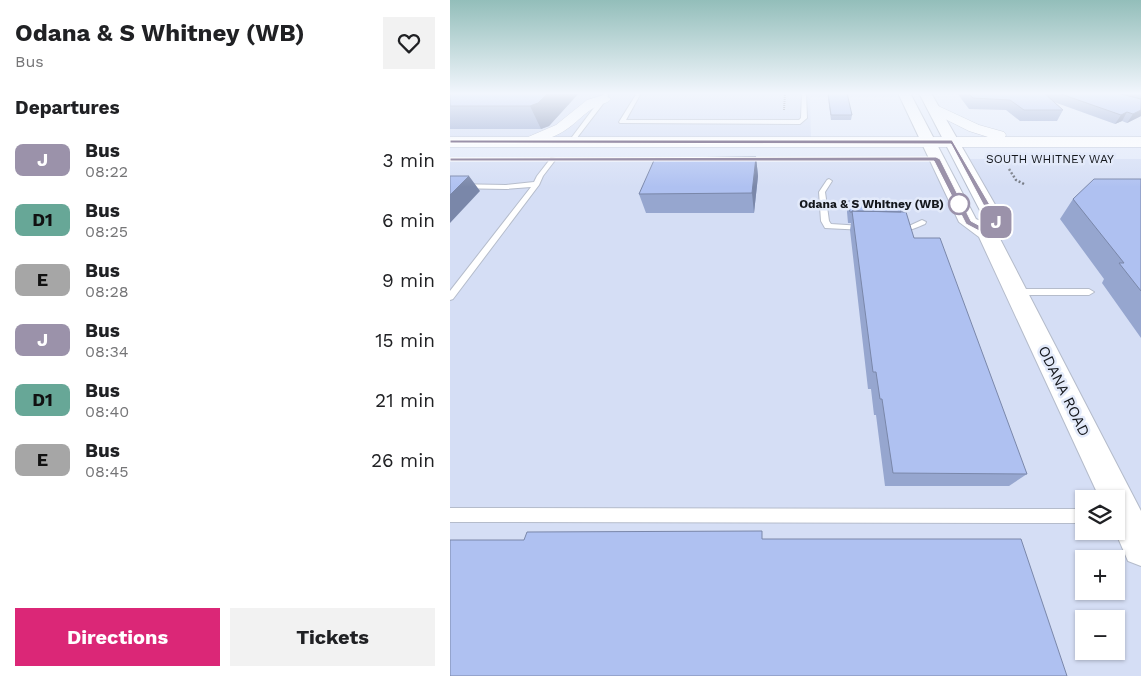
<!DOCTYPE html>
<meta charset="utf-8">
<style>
body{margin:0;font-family:"Work Sans",sans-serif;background:#f2f2f2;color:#202124;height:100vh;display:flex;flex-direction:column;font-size:19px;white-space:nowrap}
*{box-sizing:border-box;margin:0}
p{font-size:16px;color:#757577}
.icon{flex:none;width:28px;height:28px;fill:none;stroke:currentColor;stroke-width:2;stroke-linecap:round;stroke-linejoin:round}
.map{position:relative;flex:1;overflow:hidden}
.side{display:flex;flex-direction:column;background:#fff;width:450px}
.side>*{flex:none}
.badge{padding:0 10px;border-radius:8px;font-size:18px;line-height:32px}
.tools{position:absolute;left:625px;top:490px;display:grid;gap:10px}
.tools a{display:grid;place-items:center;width:50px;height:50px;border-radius:0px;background:#fff;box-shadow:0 1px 4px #0004;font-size:25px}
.map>.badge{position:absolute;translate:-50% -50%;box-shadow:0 0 0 2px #fff}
h2{padding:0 15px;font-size:19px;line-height:45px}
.round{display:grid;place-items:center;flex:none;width:52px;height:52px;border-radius:0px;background:#f2f2f2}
.summary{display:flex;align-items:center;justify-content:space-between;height:85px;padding:0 15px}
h1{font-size:24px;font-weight:700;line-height:38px}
.action{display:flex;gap:10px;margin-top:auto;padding:10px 15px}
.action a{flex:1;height:58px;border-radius:0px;background:#db2777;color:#fff;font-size:20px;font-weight:700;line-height:58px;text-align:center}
.action a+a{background:#f2f2f2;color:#202124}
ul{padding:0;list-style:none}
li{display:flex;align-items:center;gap:15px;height:60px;padding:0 15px}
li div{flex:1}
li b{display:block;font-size:19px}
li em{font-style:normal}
li .badge{min-width:55px;font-weight:700;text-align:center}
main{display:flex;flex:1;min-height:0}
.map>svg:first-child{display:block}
.built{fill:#d5def5;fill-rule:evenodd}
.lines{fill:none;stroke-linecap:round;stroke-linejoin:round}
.service-casing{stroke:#b5bccb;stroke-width:2}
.tertiary-casing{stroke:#b5bccb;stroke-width:2}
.secondary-casing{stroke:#b5bccb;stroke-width:1}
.path-far1{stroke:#717680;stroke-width:2;stroke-dasharray:1 1;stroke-linecap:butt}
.path{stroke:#717680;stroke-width:2.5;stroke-dasharray:2 2;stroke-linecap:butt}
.service{fill:#fff;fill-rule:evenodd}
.tertiary{fill:#fff;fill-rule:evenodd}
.secondary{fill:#fff;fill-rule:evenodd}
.wall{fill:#96a6cf}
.shaded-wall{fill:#7a87a9}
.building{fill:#afc1f1;stroke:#7a87a9}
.line{fill:#9b92aa;stroke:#fff}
.stop-dot{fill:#fff;stroke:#9b92aa;stroke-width:2.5}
.labels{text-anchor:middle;stroke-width:5;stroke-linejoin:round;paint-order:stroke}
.far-street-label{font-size:12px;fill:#14171c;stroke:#e3eafa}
.far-stop-label{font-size:12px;font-weight:bold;fill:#14171c;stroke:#e3eafa;text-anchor:end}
.street-label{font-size:15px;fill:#14171c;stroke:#e3eafa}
</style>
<main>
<section class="side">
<div class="summary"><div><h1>Odana &amp; S Whitney (WB)</h1><p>Bus</p></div><a class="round"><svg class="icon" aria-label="heart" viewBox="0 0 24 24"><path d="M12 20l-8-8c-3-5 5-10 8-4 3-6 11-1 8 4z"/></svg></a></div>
<h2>Departures</h2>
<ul>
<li><span class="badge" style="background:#9b92aa;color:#fff">J</span><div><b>Bus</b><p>08:22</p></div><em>3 min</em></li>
<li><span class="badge" style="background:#67a797;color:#111">D1</span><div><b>Bus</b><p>08:25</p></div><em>6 min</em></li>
<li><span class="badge" style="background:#a6a6a6;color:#111">E</span><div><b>Bus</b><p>08:28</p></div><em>9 min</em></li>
<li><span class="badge" style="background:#9b92aa;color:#fff">J</span><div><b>Bus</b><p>08:34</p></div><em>15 min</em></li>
<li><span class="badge" style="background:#67a797;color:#111">D1</span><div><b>Bus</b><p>08:40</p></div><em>21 min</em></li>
<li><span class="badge" style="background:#a6a6a6;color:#111">E</span><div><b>Bus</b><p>08:45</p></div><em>26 min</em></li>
</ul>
<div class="action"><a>Directions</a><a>Tickets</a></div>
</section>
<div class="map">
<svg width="691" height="676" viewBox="0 0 691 676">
<rect width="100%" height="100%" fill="#e3eafa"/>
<path class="built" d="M0,93H445L447,97H360L361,143L0,142Z
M0,159H486L518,222L537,233L546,221L512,159H691V676H0ZM634,499H666V531H634ZM634,559H666V591H634ZM634,619H666V651H634Z"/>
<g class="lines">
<g class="service-casing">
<path id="service" d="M155,93H159L156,100L123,143H119V141Z
M187,93H191L176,120H349L351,118L352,93H356L357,118L350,124L170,123L169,122Z
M101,158L106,159L93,176L89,185L3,299L0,300V291L81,187L56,189L0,188V184L56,185L84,182L87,176Z
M379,179L382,181L375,192L379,221L381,224L412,226L416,228L415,230L375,228L371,221L369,192L377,180Z
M472,220L476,222L475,224C465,228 455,234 445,228L449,226H459Z
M565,289H639L644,292L639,295H565L560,292Z
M0,508L634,509V523L0,522Z"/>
</g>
<g class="tertiary-casing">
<path id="tertiary" d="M448,93H460L526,219L535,223L536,222L469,93H481L555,222L547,233L691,511V566L678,561L665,531L666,499H650L529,237L509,222Z"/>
</g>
<g class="secondary-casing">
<path id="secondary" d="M154,95L161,99C157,104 152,103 147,106C130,115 123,129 102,137H538L519,131L479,111L477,108L479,105L484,104L529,125L554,132L556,135L555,137H691V147H0V137H78L106,125L137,100Z"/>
</g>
<path class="path-far1" d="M334,110L335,93"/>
<path class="path" d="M559,169L566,180L574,184"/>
<use href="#service" class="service"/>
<use href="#tertiary" class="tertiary"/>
<use href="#secondary" class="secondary"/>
</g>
<path class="wall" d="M0,93H129L99,126L91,129H0Z
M378,93L402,115L401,120H381L378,98Z
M507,93H691V116L677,123L672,121L665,124L604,102L613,110L607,121H570L556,110L519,109Z
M306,157L308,176L304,213H196L189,194Z
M691,179V338L652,283L654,279L610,219L623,199Z
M398,201L451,212L577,474L559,486H435L426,415H424L421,389H418L400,230L401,223H398L397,212Z"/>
<path class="shaded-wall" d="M98,93H129L99,126L91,129L80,106Z
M691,110V116L677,123L683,114Z
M677,112L672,121L665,124L671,115Z
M306,157L308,176L304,213L302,193Z
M19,176L30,191L0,223V195Z"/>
<path class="building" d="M0,93H98L88,103L80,106H0Z
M378,93H397L402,115H381Z
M518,93H594L613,110H574L560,100L523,98Z
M608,93H667L691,99V110L683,114L677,112L671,115Z
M306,157L302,193L189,194L205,158Z
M0,176H19L0,195Z
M644,179H691V291L669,263H674L623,199Z
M398,201H449L451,212L402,211V212H400Z
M402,211L456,212L464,238H490L577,474L443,473L432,399H430L426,372H423Z
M312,531V539H571L617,676H0V540H74L77,532Z"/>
<linearGradient id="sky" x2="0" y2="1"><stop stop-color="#93beba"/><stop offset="0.5" stop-color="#f2f6fd"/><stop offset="1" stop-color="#f2f6fd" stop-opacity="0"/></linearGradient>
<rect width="691" height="187" fill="url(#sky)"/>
<path class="line" d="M0,140H502L550,222L537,235L516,224L484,161H0V158L486,157L490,159L521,221L536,229L542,221L501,144L0,143Z"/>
<circle class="stop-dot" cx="509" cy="204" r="10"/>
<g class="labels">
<g class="far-street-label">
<text x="600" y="163">SOUTH WHITNEY WAY</text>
</g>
<g class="far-stop-label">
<text x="494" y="208">Odana &amp; S Whitney (WB)</text>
</g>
<g class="street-label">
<text transform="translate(614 391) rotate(64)" y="5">ODANA ROAD</text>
</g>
</g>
</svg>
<div class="tools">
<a><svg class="icon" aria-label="layers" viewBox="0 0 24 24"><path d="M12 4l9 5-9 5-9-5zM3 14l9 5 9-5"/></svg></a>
<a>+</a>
<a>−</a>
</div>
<b class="badge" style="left:546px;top:222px;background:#9b92aa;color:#fff">J</b>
</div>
</main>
